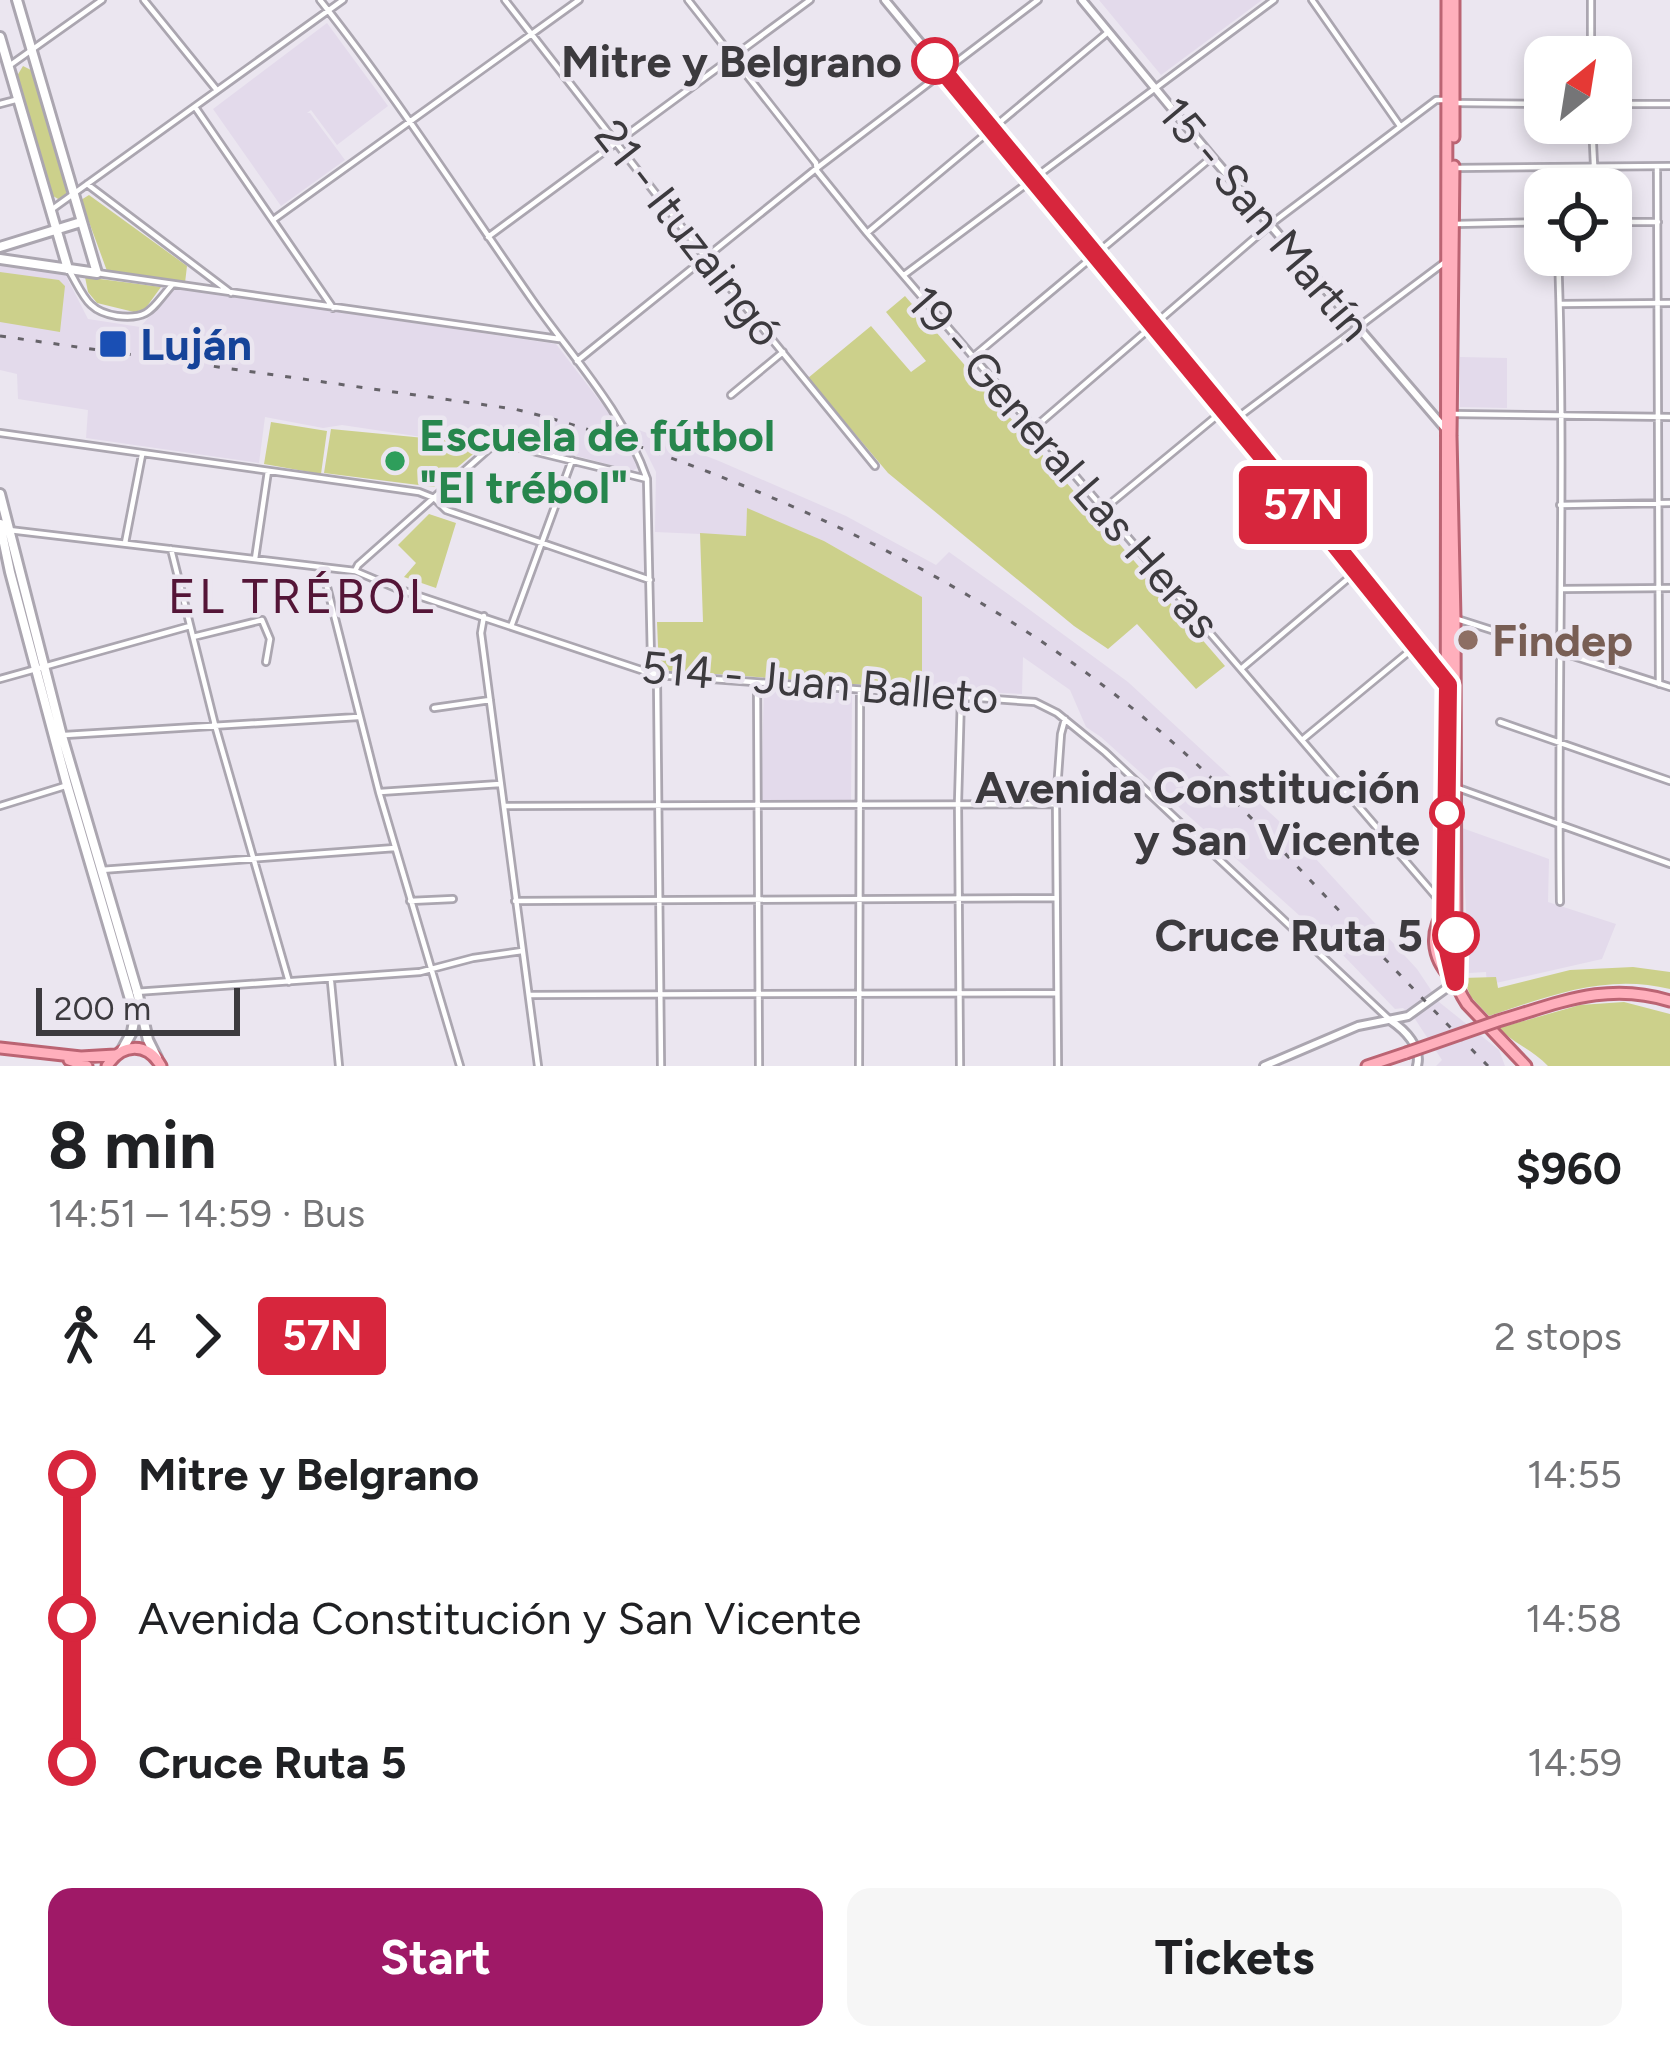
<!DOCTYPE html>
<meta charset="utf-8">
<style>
body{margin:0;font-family:Figtree,sans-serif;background:#f6f6f6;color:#202124;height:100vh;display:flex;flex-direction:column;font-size:45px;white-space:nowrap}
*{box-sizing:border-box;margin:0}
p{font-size:39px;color:#757577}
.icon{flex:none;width:66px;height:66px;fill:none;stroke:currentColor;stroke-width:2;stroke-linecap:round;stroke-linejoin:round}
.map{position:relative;height:1066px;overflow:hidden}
.sheet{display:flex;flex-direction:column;background:#fff;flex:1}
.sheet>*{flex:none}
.badge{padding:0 24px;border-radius:9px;font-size:42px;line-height:78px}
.needle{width:78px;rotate:30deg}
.buttons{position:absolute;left:1524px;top:36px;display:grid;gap:24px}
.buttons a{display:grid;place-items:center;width:108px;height:108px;border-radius:24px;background:#fff;box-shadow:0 6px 18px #0003;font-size:60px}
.scale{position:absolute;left:36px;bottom:30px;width:204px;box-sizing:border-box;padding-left:12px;border:6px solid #3c3a3e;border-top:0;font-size:33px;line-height:42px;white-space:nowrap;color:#3c3a3e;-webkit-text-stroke:9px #ebe6f0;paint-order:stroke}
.map>.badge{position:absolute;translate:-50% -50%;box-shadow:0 0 0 6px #fff}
.legs{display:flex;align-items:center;gap:18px;height:132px;padding:0 48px;font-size:39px}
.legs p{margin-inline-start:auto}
.overview{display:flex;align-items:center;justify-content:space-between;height:204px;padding:0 48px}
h1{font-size:66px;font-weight:700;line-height:90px}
.primary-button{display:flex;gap:24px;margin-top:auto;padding:24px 48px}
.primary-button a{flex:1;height:138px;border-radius:24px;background:#9f1967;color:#fff;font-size:48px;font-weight:700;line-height:138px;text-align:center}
.primary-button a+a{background:#f6f6f6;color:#202124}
ul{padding:0 48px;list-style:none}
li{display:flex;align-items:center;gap:42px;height:144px;font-size:45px}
li i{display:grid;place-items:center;width:18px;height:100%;margin:0 15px;background:currentColor}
li i::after{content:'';width:30px;height:30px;margin:-15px;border:9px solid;border-radius:50%;background:#fff}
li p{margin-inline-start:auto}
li:first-child i{background:linear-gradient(#0000 50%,currentColor 0)}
li:last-child i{background:linear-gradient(currentColor 50%,#0000 0)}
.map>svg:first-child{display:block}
.built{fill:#e3daeb}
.green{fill:#ccd08b}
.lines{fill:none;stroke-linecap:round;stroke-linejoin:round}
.minor-casing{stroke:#aba6b0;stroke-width:10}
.tertiary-casing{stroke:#aba6b0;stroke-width:12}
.secondary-casing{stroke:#aba6b0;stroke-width:14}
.primary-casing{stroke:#bb6473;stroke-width:15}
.minor{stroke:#fff;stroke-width:4.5}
.tertiary{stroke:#fff;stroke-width:6}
.secondary{stroke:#fff;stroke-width:8}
.primary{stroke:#ffafbc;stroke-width:9}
.rail{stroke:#666369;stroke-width:3;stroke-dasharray:6 12;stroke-linecap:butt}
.primary-bridge-casing{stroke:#bb6473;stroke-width:15;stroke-linecap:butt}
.primary-bridge{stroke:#ffafbc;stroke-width:9}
.line-1-casing{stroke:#fff;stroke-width:27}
.line-1{stroke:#d7263d;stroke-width:18}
.stop-1-dot{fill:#fff;stroke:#d7263d;stroke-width:6}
.transit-dot{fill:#1a4fb4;stroke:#ebe6f0;stroke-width:4.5}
.leisure-dot{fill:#2e9e5b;stroke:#ebe6f0;stroke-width:4.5}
.education-dot{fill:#8d6e63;stroke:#ebe6f0;stroke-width:4.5}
.labels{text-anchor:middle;stroke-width:9;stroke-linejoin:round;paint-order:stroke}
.stop-label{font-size:45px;font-weight:bold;fill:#3c3a3e;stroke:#ebe6f0;text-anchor:end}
.street-label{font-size:45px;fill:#3c3a3e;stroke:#ebe6f0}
.transit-label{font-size:45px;font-weight:bold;fill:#164399;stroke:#ebe6f0;text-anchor:start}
.leisure-label{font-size:45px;font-weight:bold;fill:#27864d;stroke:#ebe6f0;text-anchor:start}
.education-label{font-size:45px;font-weight:bold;fill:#785e54;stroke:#ebe6f0;text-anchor:start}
.neighbourhood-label{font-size:48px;letter-spacing:3px;fill:#541537;stroke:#ebe6f0}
</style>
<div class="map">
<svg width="1670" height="1066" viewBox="0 0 1670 1066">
<rect width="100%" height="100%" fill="#ebe6f0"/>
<path class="built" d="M1099,0H1262L1161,75Z
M327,23L388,106L337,145L311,110L307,113H310L345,160L281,206L213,109Z
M0,265L64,272L88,319L140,327L176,288L556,344L616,422L639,467L632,471L501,435L449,441L342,425L323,428L265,417L259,463L86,438L88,410L18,399L17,374L0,370Z
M1460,357L1507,358V408L1460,407Z
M634,428L719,461L846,516L936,565L949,552L1008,594L1128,682L1293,834L1417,969L1439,1002L1499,1050L1505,1066H1436L1442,1060L1415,1019L1403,1008L1395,1009L1341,953L1101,737L1086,727L1070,690L1023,657L1022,694L922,689V597L824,541L747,509L746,536L655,532L656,472Z
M764,687L852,695L851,802H761Z
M1462,828L1549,859L1548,902L1616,924L1602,959L1487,985L1486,972L1469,973Z"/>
<path class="green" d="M23,66L31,70L66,189V198L60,200L53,196L17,76Z
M89,195L187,266L185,283L107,271L81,200Z
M0,272L59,280L65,286L60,332L0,322Z
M85,277L161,287L145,309L134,312L97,303L88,292Z
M905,296L1225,666L1196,689L1137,624L1108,649L1074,626L888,473L808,378L871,326L911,372L926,361L886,312Z
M271,422L327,431L321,474L264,464Z
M331,429L445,440H477L478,450L434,487L324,473Z
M747,508L824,541L922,597V689L659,670L657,622H703L700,533L746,536Z
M429,514L456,523L436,588L404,577L416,563L398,545Z
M1633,967L1670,972V989C1606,973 1549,996 1489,1016L1471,997L1463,978L1496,977L1498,988L1570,970Z
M1624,1002L1670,1014V1066H1548C1533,1050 1514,1044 1499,1028L1580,1005Z"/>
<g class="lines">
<g class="minor-casing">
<path id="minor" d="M144,0L216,89
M320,0C396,96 463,201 533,301C574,359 623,411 647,479L651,659L657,680L661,1066
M505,0L705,257L875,466
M688,0L816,163L817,171L867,233L1444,906
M1312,0L1400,126
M1591,0V57
M9,66L102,0
M1456,103L1545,104
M0,104L19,99
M1611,104H1670
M195,107L333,308
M1592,123L1594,165
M1657,167L1659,684
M1454,168L1670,166
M87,184L231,293
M1560,189V167
M51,210L343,0
M273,220L579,0
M1611,222H1658
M1455,224L1545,222
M867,233L1107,33
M488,237L810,0
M1558,255C1566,470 1557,686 1560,902
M70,272C84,296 88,312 117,316C150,320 152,308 172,285
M97,273L559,339
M904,275L1274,0
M1560,304L1670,303
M974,356L1212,157
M577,361L817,168L1038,0
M731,395L783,352
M1454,414L1670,417
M1233,421L1445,262
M1034,428L1271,224L1436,100H1445
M0,433L419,492L434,498L446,510L650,580
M1560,505L1670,503
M1105,508L1224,410
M9,530L355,571L398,589L656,675L1035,702L1057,713L1105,752L1390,1020
M125,543L142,455
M171,549L215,725L289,982
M255,559L268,471
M322,567L379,792L460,1066
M355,571L358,565L491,447L500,443L647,479
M1562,589L1670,588
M484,616L481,633L538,1066
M1454,618L1670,687
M512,624L572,460
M193,637L262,620L270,639L266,662
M1242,668L1357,571
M0,679L190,626
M757,683L759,1066
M434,708L490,700
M1500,722L1670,781
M65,735L358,717
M1302,740L1417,645
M1458,788L1670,864
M380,792L500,784
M0,806L65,786
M505,806L1056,804
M101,870L395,848
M410,901L453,899
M515,901L1056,898
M331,982L339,1066
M135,992L420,972L473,958L522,951
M529,995L1057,993
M859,1066L860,690
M960,1066L958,803L961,696
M1058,1066L1056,804L1061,734L1065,719"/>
</g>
<g class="tertiary-casing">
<path id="tertiary" d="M885,0L1357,571L1447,683
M1082,0L1212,157L1448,432
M1390,1020C1405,1030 1422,1047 1417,1066
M1264,1066L1358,1026L1408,1016L1455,982"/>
</g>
<g class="secondary-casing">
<path id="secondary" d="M0,37L68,269
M0,247L81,222
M0,259L97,273L17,0
M0,494L62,736L137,991L148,1040L157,1058
M0,524L10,572L67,785L135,1016L132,1032L122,1050"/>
</g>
<g class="primary-casing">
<path id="primary" d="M1447,0L1446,937C1449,961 1453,983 1467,1004L1526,1066
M1454,137V0
M1454,166L1451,436L1455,618L1456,971
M1446,908C1429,931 1431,957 1451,978
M1498,1021C1559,1003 1607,981 1670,1001
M0,1048L81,1057L115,1055
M69,1060L87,1066
M107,1066C122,1043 147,1042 161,1066
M1367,1066L1406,1053"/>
</g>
<use href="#minor" class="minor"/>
<use href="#tertiary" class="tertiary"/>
<use href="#secondary" class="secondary"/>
<use href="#primary" class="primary"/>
<path class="rail" d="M0,336L514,409C582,425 648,449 714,474C873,536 1024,616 1155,727C1211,774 1261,828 1311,881C1370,943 1428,1005 1488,1066"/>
<g class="primary-bridge-casing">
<path id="primary-bridge" d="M1406,1053L1498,1021"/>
</g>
<use href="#primary-bridge" class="primary-bridge"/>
</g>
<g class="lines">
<g class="line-1-casing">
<path id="line-1" d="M935,61L1332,541L1448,685L1445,937L1455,982L1456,935"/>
</g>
<use href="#line-1" class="line-1"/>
</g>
<g class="stop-1-dot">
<circle cx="935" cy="61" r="21"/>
<circle cx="1447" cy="813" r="15"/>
<circle cx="1456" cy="935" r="21"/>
</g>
<rect class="transit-dot" x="98" y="329" width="30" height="30" rx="6"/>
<circle class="leisure-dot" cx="395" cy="461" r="12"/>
<circle class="education-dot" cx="1468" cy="640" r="12"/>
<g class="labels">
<g class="stop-label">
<text x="902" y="77">Mitre y Belgrano</text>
<text x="1420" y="803">Avenida Constitución<tspan x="1420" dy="52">y San Vicente</tspan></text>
<text x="1423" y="951">Cruce Ruta 5</text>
</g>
<g class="street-label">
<text transform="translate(1265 219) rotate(50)" y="16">15 - San Martín</text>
<text transform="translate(689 233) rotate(52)" y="16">21 - Ituzaingó</text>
<text transform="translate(1064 462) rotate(49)" y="16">19 - General Las Heras</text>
<text transform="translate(820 682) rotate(5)" y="16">514 - Juan Balleto</text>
</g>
<g class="transit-label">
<text x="140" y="360">Luján</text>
</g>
<g class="leisure-label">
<text x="419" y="451">Escuela de fútbol<tspan x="419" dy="52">"El trébol"</tspan></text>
</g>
<g class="education-label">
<text x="1492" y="656">Findep</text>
</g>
<g class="neighbourhood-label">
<text x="302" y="613">EL TRÉBOL</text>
</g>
</g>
</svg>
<div class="buttons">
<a><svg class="needle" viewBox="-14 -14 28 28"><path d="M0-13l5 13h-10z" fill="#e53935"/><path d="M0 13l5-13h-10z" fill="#757577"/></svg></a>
<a><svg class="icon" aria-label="locate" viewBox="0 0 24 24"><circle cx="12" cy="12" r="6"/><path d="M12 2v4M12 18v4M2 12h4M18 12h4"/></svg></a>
</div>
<div class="scale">200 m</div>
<b class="badge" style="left:1303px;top:505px;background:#d7263d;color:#fff">57N</b>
</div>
<section class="sheet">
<div class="overview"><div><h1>8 min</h1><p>14:51 – 14:59 · Bus</p></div><b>$960</b></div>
<div class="legs"><svg class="icon" aria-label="walk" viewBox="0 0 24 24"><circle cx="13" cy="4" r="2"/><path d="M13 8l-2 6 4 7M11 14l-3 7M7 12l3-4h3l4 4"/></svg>4<svg class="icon" aria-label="forward" viewBox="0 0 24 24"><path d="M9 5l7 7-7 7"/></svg><b class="badge" style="background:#d7263d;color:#fff">57N</b><p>2 stops</p></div>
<ul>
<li><i style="color:#d7263d"></i><b>Mitre y Belgrano</b><p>14:55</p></li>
<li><i style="color:#d7263d"></i><span>Avenida Constitución y San Vicente</span><p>14:58</p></li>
<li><i style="color:#d7263d"></i><b>Cruce Ruta 5</b><p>14:59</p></li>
</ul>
<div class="primary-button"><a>Start</a><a>Tickets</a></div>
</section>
